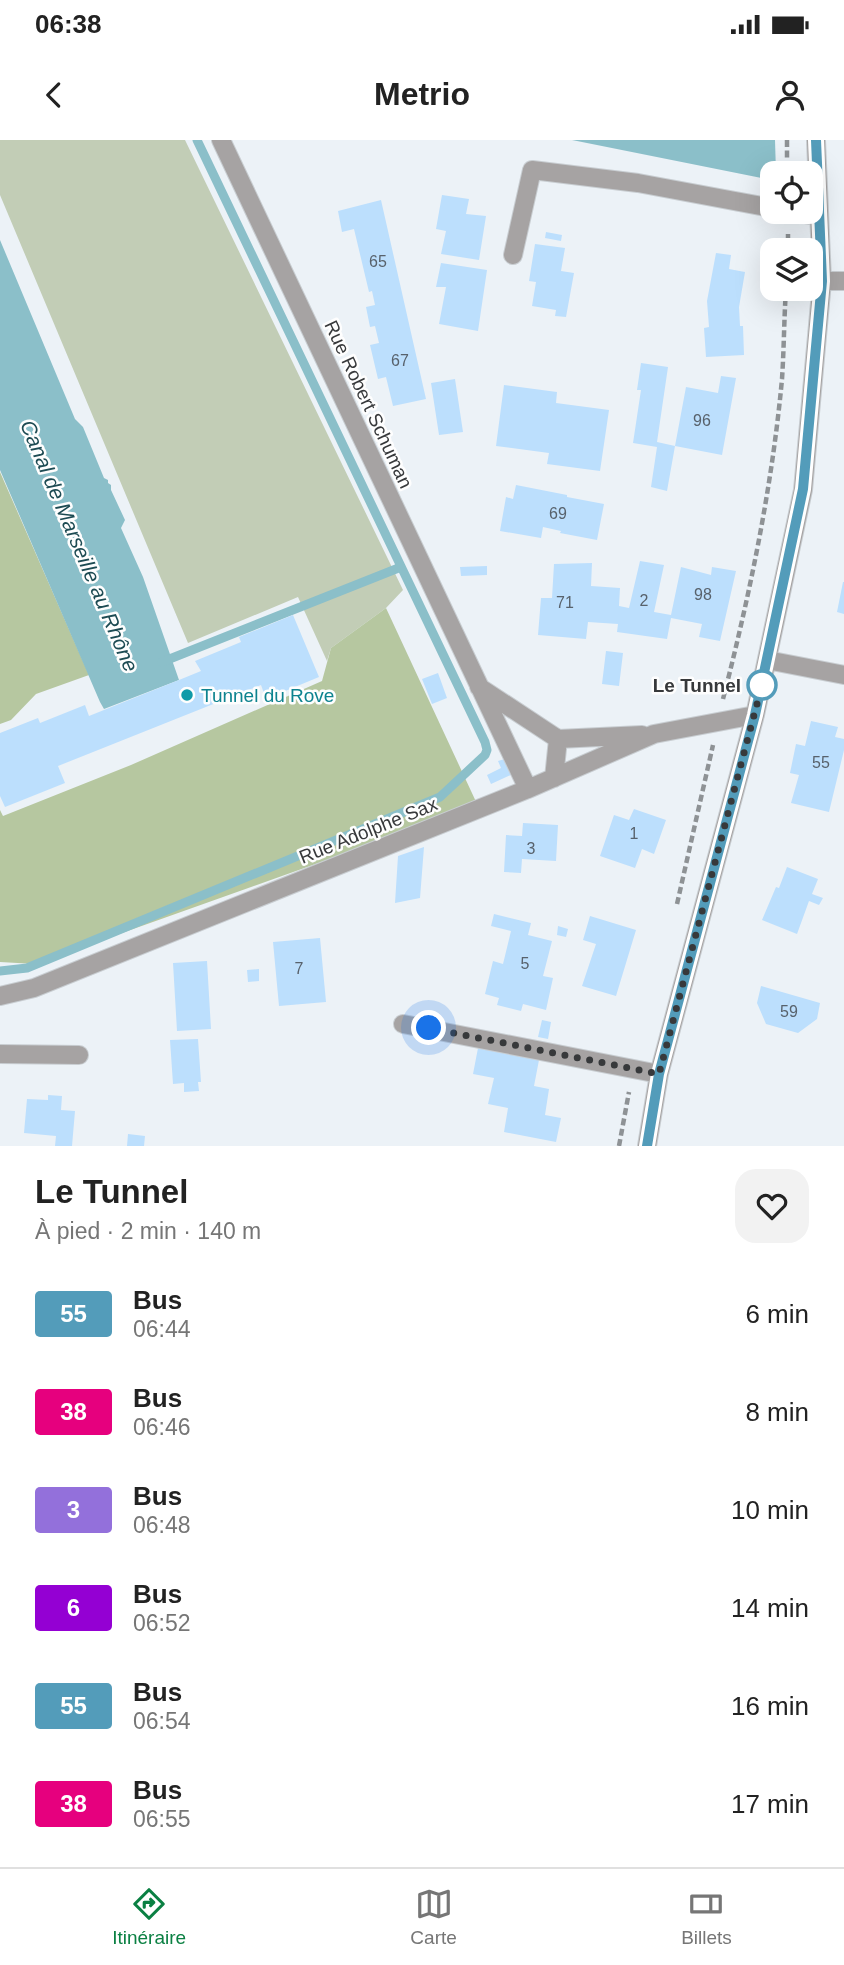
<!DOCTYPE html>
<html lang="fr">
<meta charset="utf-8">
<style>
body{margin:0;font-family:Arial,sans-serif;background:#f2f2f2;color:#222;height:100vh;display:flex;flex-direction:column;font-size:26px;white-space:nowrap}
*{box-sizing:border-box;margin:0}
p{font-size:23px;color:#767676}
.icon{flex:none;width:38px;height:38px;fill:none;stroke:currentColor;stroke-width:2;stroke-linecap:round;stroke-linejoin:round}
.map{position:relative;height:1006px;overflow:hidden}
.side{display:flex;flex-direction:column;background:#fff;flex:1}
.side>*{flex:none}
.badge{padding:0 14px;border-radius:5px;font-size:24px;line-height:46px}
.tools{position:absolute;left:760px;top:21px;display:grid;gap:14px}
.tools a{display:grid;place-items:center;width:63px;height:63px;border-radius:14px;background:#fff;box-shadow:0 7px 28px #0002;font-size:35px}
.you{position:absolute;width:35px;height:35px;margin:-18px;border:5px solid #fff;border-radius:50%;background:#1a73e8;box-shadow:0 0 0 10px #1a73e833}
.map>.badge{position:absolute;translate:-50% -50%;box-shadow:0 0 0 4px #fff}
.round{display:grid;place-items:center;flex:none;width:74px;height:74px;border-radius:21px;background:#f2f2f2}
.head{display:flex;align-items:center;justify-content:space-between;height:119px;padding:0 35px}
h1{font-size:33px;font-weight:800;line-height:52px}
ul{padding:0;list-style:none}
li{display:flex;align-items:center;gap:21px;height:98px;padding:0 35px}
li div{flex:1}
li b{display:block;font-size:26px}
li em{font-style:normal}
li .badge{min-width:77px;font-weight:700;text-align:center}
.status{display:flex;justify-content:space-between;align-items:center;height:49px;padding:0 35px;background:#fff;direction:ltr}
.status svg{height:19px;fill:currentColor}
header{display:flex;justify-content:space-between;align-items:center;height:91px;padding:0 35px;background:#fff;font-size:32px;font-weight:800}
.tabs{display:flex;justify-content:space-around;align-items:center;height:98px;border-top:2px solid #e0e0e0;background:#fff;font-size:19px;color:#767676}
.tabs a{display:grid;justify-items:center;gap:4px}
.tabs .active{color:#0b8043}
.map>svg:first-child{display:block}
.green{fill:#c2cdb6}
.forest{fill:#b6c7a0}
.water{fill:#8bbfc9}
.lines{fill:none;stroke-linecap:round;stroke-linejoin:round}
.stream{stroke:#8bbfc9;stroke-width:9}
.building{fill:#bcdffd}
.minor-casing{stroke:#c8cdd1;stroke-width:20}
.path{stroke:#8e9295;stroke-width:4.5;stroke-dasharray:7 3.5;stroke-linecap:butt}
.minor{stroke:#a6a3a3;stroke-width:18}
.line-casing{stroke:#fff;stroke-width:16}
.line{stroke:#539cba;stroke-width:10}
.walk{stroke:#37393b;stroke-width:7;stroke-dasharray:0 12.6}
.stop-dot{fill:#fff;stroke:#539cba;stroke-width:3.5}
.culture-dot{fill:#0f9aa8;stroke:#fefefe;stroke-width:2.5}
.labels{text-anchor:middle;stroke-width:5;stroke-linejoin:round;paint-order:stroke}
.number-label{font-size:16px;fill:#58626c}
.street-label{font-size:19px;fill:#37393b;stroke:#fefefe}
.stop-label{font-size:19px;font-weight:bold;fill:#37393b;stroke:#fefefe;text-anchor:end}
.culture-label{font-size:19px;fill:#0d838f;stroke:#fefefe;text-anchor:start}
.water-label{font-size:21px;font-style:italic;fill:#1d4b53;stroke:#fefefe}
</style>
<div class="status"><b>06:38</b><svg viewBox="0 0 49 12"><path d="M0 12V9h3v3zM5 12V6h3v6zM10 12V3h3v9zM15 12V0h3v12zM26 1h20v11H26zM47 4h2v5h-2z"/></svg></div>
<header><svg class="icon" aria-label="back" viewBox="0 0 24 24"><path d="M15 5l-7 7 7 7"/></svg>Metrio<svg class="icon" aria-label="person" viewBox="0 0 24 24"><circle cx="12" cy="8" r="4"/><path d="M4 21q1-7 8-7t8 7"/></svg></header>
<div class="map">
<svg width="844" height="1006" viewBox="0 0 844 1006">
<rect width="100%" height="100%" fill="#ecf2f7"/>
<path class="green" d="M0,0H185L403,450L386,468L331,508L327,521L298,457L188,503L0,55Z"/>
<path class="forest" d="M0,332L89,535L36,554L11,580L0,584Z
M386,468L478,666L35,824L0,822V670L3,676L131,625L322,541L331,508Z"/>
<path class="water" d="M572,0H775L776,33H772V40Z
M0,100L75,279L83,287L104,338L108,340V343L111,345V350L125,380L121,388L143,437L179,540L104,569L100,562L0,330Z"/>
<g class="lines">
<path class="stream" d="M162,522L401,427
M0,831L27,828L440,657L485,615L487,610L485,602L197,0"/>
</g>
<path class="building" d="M442,55L469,59L466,74L486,76L479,120L441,114L446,91L436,89Z
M381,60L426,259L393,266L386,237L378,239L370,205L379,203L375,186L370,187L366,167L375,165L372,151L369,152L354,89L342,92L338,71Z
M546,92L562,95L561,101L545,98Z
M535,104L565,108L561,131L574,133L566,177L555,176L556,170L532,166L536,142L529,141Z
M716,113L731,115L729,129L745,132L739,167L740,186H743L744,215L706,217L704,188L709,187L707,161Z
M441,123L487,130L478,191L439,184L446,147H436Z
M641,223L668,227L657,302L675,306L667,351L651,347L657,307L633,303L641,250H637Z
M721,236L736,238L722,315L675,306L686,247L718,253Z
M455,239L463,292L439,295L431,243Z
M504,245L557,252L556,263L609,270L600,331L547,324L549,313L496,306Z
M516,345L567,355V357L604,364L597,400L560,393L561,391L543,387L541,398L500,391L506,357L513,359Z
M640,421L664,425L654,472L671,475L681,427L711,435L712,427L736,431L720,501L699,497L702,484L671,478L667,499L617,492L618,484L588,482L586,499L538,495L541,458H552L554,424L592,423L591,446L620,448L619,466L629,468Z
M487,426V435L461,436L460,427Z
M843,442H844V474L837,472Z
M293,475L319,537L266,559L261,545L58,626L65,643L5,667L0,656V593L38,578L40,583L85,565L89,576L179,540L201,531L195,521L241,502L239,497Z
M606,511L623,513L619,546L602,544Z
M438,533L447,558L432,564L422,539Z
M811,581L838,587L835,597L844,599V610L829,672L791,663L799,635L790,633L796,604L805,606Z
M508,618L513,634L491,644L487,635L501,628L498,621Z
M634,669L666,680L654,714L642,709L635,728L600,716L614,675L629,680Z
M523,683L558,685L556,721L522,719L521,733L504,732L506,695L522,696Z
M424,707L420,758L395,763L398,716Z
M787,727L818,739L812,754L823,758L819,765L809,761L797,794L762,780L776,747L779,748Z
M494,774L531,783L528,795L552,801L543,836L553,838L546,870L523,864L521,871L497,865L499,858L485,854L493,821L503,824L511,791L491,786Z
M590,776L636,790L616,856L582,846L596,804L583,800Z
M558,786L568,789L566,797L557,795Z
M320,798L326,862L279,866L273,802Z
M207,821L211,889L177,891L173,823Z
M259,829V841L248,842L247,830Z
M761,846L820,863L817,879L798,893L766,884L757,863Z
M542,880L551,882L548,899L538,897Z
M198,899L201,942H198L199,951L184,952V943L173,944L170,900Z
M478,908L539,920L534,946L549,949L545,975L561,978L556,1002L504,992L508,968L488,964L494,938L473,934Z
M48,955L62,956L61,970L75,971L72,1006H55L56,996L24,993L27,959L48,960Z
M128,994L145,996L144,1006H127Z"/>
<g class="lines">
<g class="minor-casing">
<path id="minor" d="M221,0L528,649
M792,72L819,76
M513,115L532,30L638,43L772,68
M822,141H844
M767,520L844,535
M479,547L558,599L642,595
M554,638L558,599
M0,856L34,848L528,649L654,594L755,575
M403,884L659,934
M0,914L79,915
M647,1006L659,934L755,575L803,350L822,141L816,0"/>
</g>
<path class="path" d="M787,0V33
M788,110V94
M723,559C750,454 772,347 782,239C784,209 784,179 786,149
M677,764L713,605
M619,1006L629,952"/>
<use href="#minor" class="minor"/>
</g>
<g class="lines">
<g class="line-casing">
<path id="line" d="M647,1006L659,934L755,575L803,349L822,141L816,0"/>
</g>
<use href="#line" class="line"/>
<path class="walk" d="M429,888L659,934L762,545"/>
</g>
<circle class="stop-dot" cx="762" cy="545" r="14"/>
<circle class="culture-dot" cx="187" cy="555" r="7"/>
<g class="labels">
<g class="number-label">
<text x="378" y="127">65</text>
<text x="400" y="226">67</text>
<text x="702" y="286">96</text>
<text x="558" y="379">69</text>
<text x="703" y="460">98</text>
<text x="644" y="466">2</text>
<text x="565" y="468">71</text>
<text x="821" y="628">55</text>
<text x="634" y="699">1</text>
<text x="531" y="714">3</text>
<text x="525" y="829">5</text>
<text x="299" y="834">7</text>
<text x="789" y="877">59</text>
</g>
<g class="street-label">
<text transform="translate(369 264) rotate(65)" y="7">Rue Robert Schuman</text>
<text transform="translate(368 690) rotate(-22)" y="7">Rue Adolphe Sax</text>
</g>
<g class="stop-label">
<text x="741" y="552">Le Tunnel</text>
</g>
<g class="culture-label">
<text x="201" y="562">Tunnel du Rove</text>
</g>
<g class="water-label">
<text transform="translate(79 406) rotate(67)" y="7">Canal de Marseille au Rhône</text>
</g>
</g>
</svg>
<div class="tools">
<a><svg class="icon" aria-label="locate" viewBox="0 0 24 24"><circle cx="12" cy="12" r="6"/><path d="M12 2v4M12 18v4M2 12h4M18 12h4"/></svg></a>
<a><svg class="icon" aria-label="layers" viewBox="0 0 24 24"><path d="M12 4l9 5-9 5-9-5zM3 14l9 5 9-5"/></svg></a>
</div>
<div class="you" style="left:429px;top:888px"></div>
</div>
<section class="side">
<div class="head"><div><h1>Le Tunnel</h1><p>À pied · 2 min · 140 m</p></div><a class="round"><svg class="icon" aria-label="heart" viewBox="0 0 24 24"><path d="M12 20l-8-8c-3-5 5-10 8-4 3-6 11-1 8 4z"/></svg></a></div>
<ul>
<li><span class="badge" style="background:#539cba;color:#fff">55</span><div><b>Bus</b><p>06:44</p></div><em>6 min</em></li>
<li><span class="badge" style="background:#e6007e;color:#fff">38</span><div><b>Bus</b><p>06:46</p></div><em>8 min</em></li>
<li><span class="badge" style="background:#9370db;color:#fff">3</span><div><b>Bus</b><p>06:48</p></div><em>10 min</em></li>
<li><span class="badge" style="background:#9400d3;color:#fff">6</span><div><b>Bus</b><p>06:52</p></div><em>14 min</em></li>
<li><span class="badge" style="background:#539cba;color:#fff">55</span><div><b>Bus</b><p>06:54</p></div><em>16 min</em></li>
<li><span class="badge" style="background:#e6007e;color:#fff">38</span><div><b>Bus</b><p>06:55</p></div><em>17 min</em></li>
</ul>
</section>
<nav class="tabs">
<a class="active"><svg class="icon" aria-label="directions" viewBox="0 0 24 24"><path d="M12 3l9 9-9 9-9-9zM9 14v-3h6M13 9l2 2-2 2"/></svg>Itinéraire</a>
<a><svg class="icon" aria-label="map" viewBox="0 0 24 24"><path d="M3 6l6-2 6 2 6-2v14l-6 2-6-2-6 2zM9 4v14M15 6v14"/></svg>Carte</a>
<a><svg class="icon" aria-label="tickets" viewBox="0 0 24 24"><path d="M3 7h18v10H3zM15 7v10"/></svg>Billets</a>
</nav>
